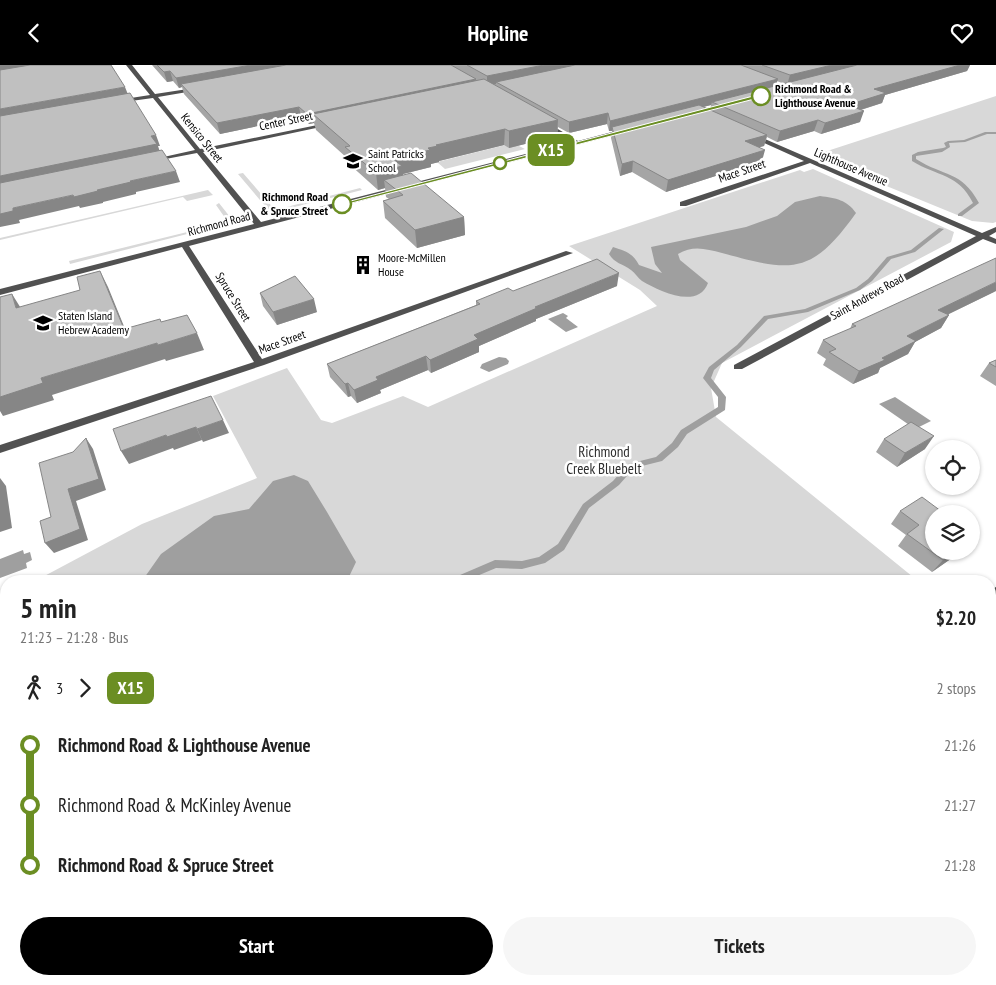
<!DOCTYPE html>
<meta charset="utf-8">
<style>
body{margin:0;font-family:"PT Sans Narrow",sans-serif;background:#f6f6f6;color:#222;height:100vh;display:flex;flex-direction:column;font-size:19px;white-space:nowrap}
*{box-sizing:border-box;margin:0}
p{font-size:16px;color:#767676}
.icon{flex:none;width:28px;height:28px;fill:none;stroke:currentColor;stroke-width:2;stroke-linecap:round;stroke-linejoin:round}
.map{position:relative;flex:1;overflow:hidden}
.details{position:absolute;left:0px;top:510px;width:996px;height:410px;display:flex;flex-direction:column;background:#fff;border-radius:20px 20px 0 0;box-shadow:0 1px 4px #0004}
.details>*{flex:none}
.badge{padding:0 10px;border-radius:8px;font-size:18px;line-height:32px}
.controls{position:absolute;left:925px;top:375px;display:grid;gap:10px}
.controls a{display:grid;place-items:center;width:55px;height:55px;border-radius:50%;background:#fff;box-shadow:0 1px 4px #0004;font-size:25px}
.map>.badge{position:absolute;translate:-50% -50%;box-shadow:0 0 0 2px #fff}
.legs{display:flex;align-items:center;gap:8px;height:55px;padding:0 20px;font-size:16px}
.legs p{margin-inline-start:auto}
.headline{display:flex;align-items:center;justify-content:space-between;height:85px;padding:0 20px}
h1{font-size:28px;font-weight:700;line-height:38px}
.action{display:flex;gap:10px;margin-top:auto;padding:10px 20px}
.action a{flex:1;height:58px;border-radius:30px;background:#000;color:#fff;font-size:20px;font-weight:700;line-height:58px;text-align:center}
.action a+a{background:#f6f6f6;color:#222}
ul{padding:0 20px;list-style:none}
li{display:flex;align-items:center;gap:18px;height:60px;font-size:19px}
li i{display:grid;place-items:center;width:8px;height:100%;margin:0 6px;background:currentColor}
li i::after{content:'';width:12px;height:12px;margin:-6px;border:4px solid;border-radius:50%;background:#fff}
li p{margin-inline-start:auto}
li:first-child i{background:linear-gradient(#0000 50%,currentColor 0)}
li:last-child i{background:linear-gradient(currentColor 50%,#0000 0)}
header{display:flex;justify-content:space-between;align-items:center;height:65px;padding:0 20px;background:#000;color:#fff;font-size:22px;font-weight:700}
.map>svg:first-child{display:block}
.green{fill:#d8d8d8}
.water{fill:#9f9f9f}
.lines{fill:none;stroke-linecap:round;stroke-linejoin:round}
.stream{fill:#9f9f9f;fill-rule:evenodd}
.minor{fill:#515151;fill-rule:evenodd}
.wall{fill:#a5a5a5;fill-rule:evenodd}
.shaded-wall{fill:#868686}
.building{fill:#c0c0c0;stroke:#868686}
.line-1{fill:#6b8e23;stroke:#fff}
.stop-1-dot{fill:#fff;stroke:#6b8e23;stroke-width:2.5}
.labels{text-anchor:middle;stroke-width:5;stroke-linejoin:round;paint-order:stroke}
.far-stop-label{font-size:12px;font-weight:bold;fill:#000;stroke:#fff;text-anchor:start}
.far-street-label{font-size:12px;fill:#000;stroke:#fff}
.far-poi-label{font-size:12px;fill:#000;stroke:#fff;text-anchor:start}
.park-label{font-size:15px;fill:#2f2f2f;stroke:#fff}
</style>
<header><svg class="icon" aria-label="back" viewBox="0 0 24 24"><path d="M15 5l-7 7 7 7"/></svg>Hopline<svg class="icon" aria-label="heart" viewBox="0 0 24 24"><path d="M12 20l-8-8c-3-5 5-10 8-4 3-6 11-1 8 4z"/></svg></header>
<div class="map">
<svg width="996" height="920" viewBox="0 0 996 920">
<rect width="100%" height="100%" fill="#fff"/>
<path class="green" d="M996,31V157L993,158L972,156L818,93V89Z
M513,78L525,84L445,104L437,97Z
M813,104L954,167L951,177L722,298L711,323L716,352L918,516H35L142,459L257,413L213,331L287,303L321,355L332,358L403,331L428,342L657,241L640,225L569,181L800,105L804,107Z
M243,108L275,145L360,123L362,125L271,148L238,109Z
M208,125L213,130L187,136L183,132L0,175V173Z
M219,138L234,157L70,199L69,196L228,157L216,140Z
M6,532V681L0,684V535Z
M61,914H440L431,920H51Z"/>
<path class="water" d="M820,131C836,133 847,135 856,148C811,211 792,207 722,188C706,184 693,180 678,189L680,195L708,218C698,245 659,226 642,216C638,213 635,208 631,205C622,198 615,199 609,189L613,182C625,186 633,188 639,200L662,208L655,199L651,182L746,162L777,151L795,137Z
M563,248L568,251L566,253L578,262L566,267L548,254Z
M499,292L506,293L509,296L508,299L489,307L480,303L482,299Z
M895,332L931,356L915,364L879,339Z
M294,410L308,416L327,447L356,497L347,516H142L161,489L214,451L249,444L273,416Z
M23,485L24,489L30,487L32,495L26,498L27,503L0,513V494Z"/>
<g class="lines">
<path class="stream" d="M985,67H996V69H987L965,77L949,78L950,82L942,87L916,91V94C944,112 961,105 979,138L962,151H958V149L973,138C958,108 938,112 912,96V90L918,87L943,83L946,82L944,78L948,76L964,75Z
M939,163L944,164L915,187L891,194L872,216L860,225L808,247L768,254L741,282L714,305L711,313L726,332L725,345L687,369L678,382L662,396L634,403L619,420L589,443L564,485L545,498L522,504L496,503L465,516H451L453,513L495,495L522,496L539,492L558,479L583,439L613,416L628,399L656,392L672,378L681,365L718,342V332L703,313L709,302L737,280L764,251L805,244L856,223L868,214L887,192L911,185Z
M117,914H134L131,920H114Z"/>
<path class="minor" d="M126,0H132L155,29L201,22L199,25L158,32L200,84L332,57L330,60L203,87L261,157L572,77L542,59V57H546L578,76L627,63L630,65L189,181L262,294L566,186L573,188L264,300L0,388V380L254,297L182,182L0,230V224L254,159L197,88L150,97V95L195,85L153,33L116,38L118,35L150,30Z
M751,68L982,168L996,162V167L989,171L996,174V179L983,174L742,304H734V300L976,171L810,98L686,141H680V137L804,96L749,71V69Z
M996,522V536L990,539V525Z
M6,694V711L0,713V696Z
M471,914H496L493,920H468Z"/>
</g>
<path class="wall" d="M152,0H970L967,6L885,30L882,38L861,45L860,57L821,69L814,66L777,77L767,72L764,81L759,82L762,96L666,127L632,107L620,111L611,73L612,66H609L607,59L569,68L558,62L557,71L509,83L504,80L439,96V97L431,99V102L403,109V110L464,152L465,170L417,183L385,153L383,136L389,134L386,132L385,123L378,125L348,98L347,93L316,65L314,58L309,59L301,52L220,69L184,29L182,22L179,23L173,16L167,17ZM777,16L784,19L776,21ZM711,40L710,45L703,42Z
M617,221L536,254V256L479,281V287L431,308L428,305L380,325L381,328L357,338L351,331L348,332L330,312L327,299L476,240V236L513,226Z
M996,226L947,250H949L941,263L915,277L908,289L880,303L878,308L853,319L823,300L826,294L817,288L823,275L850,264L852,259Z
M260,228L317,247L277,260L263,241Z
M996,295V321L980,311L989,298Z
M884,374L925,384L897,402L876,387Z
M900,446L962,486L932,507L898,481L906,470L891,459Z
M996,666V718L990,713V671Z
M762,914H865L858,920H767Z"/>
<path class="shaded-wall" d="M0,0H52L0,8Z
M251,0H306L181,19L182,22L179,23L176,13Z
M544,0H590L496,17V19L487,21V11Z
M832,0H866L787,20L790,10Z
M960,0H970L967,6L885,30L882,38L844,50L848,40L874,24Z
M170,6L173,16L167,17L164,7Z
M476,14V24L313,49L314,58L309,59L307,49Z
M778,14L775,24L712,37L711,40L613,65L612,62V66H609L610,56Z
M125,22L129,32L0,55V44Z
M299,42L301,52L220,69L217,58Z
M864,46L860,57L821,69L825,58Z
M608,48L607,59L569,68V57Z
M558,55L557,71L509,83V66Z
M818,55L814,66L777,77L780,66Z
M505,64L504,80L439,96V97L431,99V102L403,109L404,118L384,115L385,123L378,125L376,108L393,94L436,80Z
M156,70L160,81H158L161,90L0,124V111Z
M767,70L764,81L742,87L745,76Z
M765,85L762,96L666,127L668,115Z
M633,96L632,107L620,111L622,99Z
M176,106L180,117L136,127V129L103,137V138L80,143L79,141L19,155L20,158L0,162V149L13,143L97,125L130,116Z
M464,152L465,170L417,183L415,165Z
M100,206L108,222L132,281L124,264Z
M619,208L617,221L536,254V256L479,281V287L431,308L430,295L474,270L535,242Z
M996,217V226L930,258L938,245Z
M12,229L22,245L16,243Z
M314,234L317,247L277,260L273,247Z
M949,250L941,263L915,277L908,289L880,303L878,308L853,319L859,306L907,271Z
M197,268L204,285L166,296L158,280Z
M157,278L165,294L52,330L54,335L3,351L0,346V332L41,313Z
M426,291L428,305L380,325L381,328L357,338L354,325L376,312Z
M348,318L351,331L348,332L345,319Z
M223,355L229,368L203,377L197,364Z
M196,362L202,375L174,385L173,383L129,399L121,386L166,370Z
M934,371L925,384L897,402L905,388Z
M86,373L93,384L106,425L76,436L88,475L54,488L45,478L68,424Z
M0,413L6,421L12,463L0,467Z
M955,486H962L932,507L943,495Z
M0,840L6,842V851L0,855Z"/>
<path class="building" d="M30,0H111L125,22L0,44V5Z
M157,0H251L176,13L170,6L164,7Z
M286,0H451L476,14L307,49L299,42L217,58L181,19Z
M467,0H544L487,11Z
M575,0H741L778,14L610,56L608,48L569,57L496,17Z
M762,0H832L790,10Z
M857,0H960L874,24L886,28L848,40L864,46L825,58L818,55L780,66L712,37Z
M484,14L558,55L509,66L505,64L436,80L438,81L428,83L430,85L393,94L402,101L376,108L345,82L350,81L313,49Z
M130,28L156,70L151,71L157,79L0,111V51Z
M699,40L767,70L745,76L765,85L668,115L633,96L622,99L612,62Z
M162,85L176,106L130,116L131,117L97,125L98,126L74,132L73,130L13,143V146L0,149V118Z
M411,108L464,152L415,165L383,136L403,130L384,115Z
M996,193V217L938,245L949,250L907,271L916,276L882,293L885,295L859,306L829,287L836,284L823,275L856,261L852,259Z
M597,194L619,208L535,242L537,243L474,270L478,274L430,295L426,291L376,312L378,315L354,325L348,318L345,319L327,299L480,239L476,236L508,223L513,226Z
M100,206L124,264L160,254L161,257L187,250L197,268L158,280L157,278L41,313L43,318L0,332V232L12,229L16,243L80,225L77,212Z
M295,211L314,234L273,247L260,228Z
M996,295V302L989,298Z
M211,331L223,355L197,364L196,362L167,372L166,370L121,386L113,364Z
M911,357L934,371L905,388L884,374Z
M86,373L99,414L68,424L80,464L45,478L40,456L51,452L39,398L73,387Z
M922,432L945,449H934V486H955L943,495L907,469L919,460L900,446Z
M971,467L977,471L971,475Z
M996,668V695L990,690V673Z
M6,752V841L0,840V756Z
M775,914H865L858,920H779Z"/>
<path class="line-1" d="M761,29L762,32L344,140L339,139Z"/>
<defs>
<g id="school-bare" transform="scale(1.5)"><path d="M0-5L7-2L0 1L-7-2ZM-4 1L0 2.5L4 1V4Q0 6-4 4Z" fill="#000" stroke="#fff" stroke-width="2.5" paint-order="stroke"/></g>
<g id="building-bare" transform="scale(1.5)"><path d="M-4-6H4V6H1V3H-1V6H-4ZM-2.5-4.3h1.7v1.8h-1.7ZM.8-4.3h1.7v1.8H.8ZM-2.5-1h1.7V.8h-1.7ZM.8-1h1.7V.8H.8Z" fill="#000" stroke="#fff" stroke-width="2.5" paint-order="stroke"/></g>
</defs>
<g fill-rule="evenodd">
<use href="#school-bare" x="353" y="96"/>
<use href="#building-bare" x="363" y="200"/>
<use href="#school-bare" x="43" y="258"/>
</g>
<g class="stop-1-dot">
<circle cx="761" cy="31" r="9"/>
<circle cx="500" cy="98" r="6"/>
<circle cx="342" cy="139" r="9"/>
</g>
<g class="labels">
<g class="far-stop-label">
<text x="775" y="28">Richmond Road &amp;<tspan x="775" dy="14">Lighthouse Avenue</tspan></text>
<text x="328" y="136" text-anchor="end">Richmond Road<tspan x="328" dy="14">&amp; Spruce Street</tspan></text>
</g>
<g class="far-street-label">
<text transform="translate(286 56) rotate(-12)" y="4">Center Street</text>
<text transform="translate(202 73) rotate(51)" y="4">Kensico Street</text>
<text transform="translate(851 102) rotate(23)" y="4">Lighthouse Avenue</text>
<text transform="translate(742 106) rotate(-19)" y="4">Mace Street</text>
<text transform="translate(219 159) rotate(-15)" y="4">Richmond Road</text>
<text transform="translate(233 232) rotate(58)" y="4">Spruce Street</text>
<text transform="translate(867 232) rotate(-29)" y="4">Saint Andrews Road</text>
<text transform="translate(282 277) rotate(-20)" y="4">Mace Street</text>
</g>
<g class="far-poi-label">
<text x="368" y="93">Saint Patricks<tspan x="368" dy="14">School</tspan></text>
<text x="378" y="197">Moore-McMillen<tspan x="378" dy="14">House</tspan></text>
<text x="58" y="255">Staten Island<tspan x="58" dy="14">Hebrew Academy</tspan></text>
</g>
<g class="park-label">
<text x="604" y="392">Richmond<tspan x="604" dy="17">Creek Bluebelt</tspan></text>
</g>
</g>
</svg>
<div class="controls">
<a><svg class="icon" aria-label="locate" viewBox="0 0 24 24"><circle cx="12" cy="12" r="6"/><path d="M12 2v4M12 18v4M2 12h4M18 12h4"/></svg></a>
<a><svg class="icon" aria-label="layers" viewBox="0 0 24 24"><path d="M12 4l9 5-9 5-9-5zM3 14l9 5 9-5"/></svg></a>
</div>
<b class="badge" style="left:551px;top:85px;background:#6b8e23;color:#fff">X15</b>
<section class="details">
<div class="headline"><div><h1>5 min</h1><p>21:23 – 21:28 · Bus</p></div><b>$2.20</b></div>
<div class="legs"><svg class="icon" aria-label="walk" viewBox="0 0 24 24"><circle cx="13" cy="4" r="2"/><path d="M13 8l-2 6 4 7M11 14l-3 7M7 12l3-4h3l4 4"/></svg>3<svg class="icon" aria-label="forward" viewBox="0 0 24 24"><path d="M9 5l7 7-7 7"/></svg><b class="badge" style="background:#6b8e23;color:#fff">X15</b><p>2 stops</p></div>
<ul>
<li><i style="color:#6b8e23"></i><b>Richmond Road &amp; Lighthouse Avenue</b><p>21:26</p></li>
<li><i style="color:#6b8e23"></i><span>Richmond Road &amp; McKinley Avenue</span><p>21:27</p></li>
<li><i style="color:#6b8e23"></i><b>Richmond Road &amp; Spruce Street</b><p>21:28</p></li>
</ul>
<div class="action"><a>Start</a><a>Tickets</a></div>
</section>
</div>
